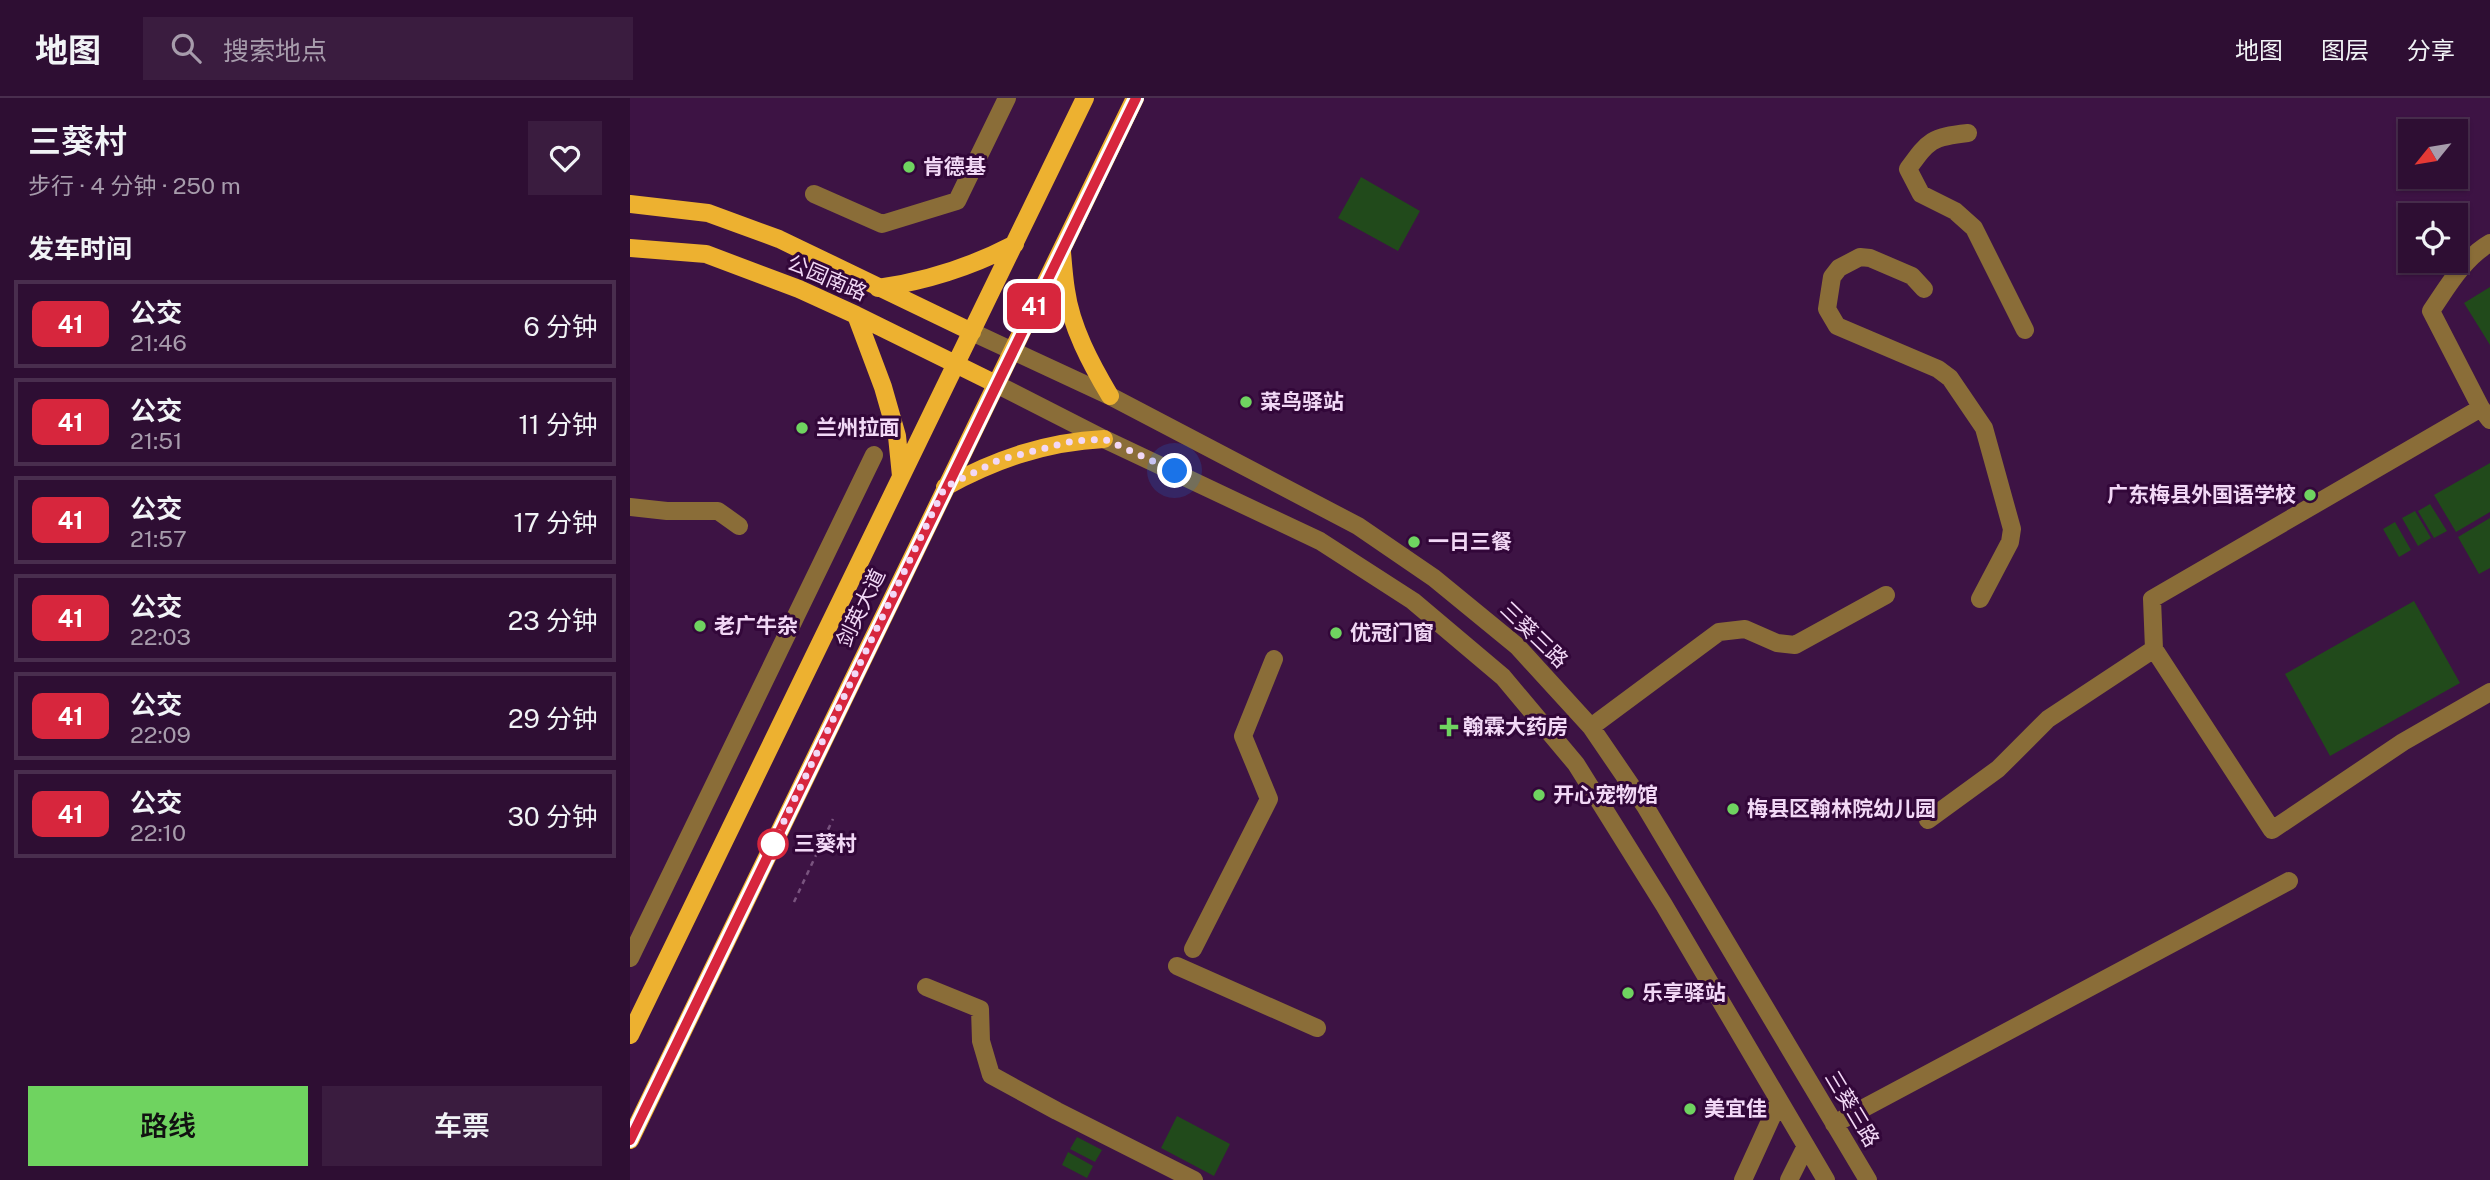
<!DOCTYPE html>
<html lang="zh">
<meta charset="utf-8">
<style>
body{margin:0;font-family:"Public Sans","Noto Sans SC",sans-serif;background:#3a1c3f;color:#f1f3f6;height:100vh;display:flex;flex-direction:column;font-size:26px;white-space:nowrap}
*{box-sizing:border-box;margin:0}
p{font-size:23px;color:#a79cac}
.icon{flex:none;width:38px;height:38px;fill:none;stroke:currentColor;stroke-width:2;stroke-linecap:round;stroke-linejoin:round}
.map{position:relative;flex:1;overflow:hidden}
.side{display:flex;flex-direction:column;background:#2e0e33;width:630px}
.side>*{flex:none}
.badge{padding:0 14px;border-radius:10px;font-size:24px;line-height:46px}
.needle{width:46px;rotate:240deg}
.controls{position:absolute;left:1768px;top:21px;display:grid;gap:14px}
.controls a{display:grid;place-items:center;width:70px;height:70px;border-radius:0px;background:#2e0e33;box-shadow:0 2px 5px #0004,0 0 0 2px #492e4e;font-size:35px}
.you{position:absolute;width:35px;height:35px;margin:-18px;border:5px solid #fff;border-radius:50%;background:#1a73e8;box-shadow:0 0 0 10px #1a73e833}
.map>.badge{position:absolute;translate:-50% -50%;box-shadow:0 0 0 4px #fff}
h2{padding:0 28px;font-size:26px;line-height:63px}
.round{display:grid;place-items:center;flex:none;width:74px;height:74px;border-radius:0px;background:#3a1c3f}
.headline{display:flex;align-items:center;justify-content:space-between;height:119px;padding:0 28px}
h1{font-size:33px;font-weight:600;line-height:52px}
.button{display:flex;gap:14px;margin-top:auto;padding:14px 28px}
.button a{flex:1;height:80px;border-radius:0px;background:#6fd360;color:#111;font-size:28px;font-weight:600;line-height:80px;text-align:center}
.button a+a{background:#3a1c3f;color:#f1f3f6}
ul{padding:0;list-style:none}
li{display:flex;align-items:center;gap:21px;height:88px;margin:0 14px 10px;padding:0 14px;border:4px solid #492e4e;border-radius:0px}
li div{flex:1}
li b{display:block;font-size:26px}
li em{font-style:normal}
li .badge{min-width:77px;font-weight:700;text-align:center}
header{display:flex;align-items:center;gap:42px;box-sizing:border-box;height:98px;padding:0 35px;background:#2e0e33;border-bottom:2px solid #492e4e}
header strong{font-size:33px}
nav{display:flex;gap:38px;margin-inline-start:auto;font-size:24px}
.search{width:490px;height:63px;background:#3a1c3f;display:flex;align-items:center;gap:18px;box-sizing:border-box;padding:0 24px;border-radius:0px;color:#a79cac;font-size:26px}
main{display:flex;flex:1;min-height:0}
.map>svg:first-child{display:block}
.green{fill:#214a1b}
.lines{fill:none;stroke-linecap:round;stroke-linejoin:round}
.path{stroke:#79547f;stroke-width:2.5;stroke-dasharray:5 5;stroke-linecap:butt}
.minor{stroke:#8a6d38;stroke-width:18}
.major{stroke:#edb130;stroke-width:18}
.line-casing{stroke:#fff;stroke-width:16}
.line{stroke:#d7263d;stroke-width:10}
.walk{stroke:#f2d8f6;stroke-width:7;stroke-dasharray:0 12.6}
.poi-dot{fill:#6fd360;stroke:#320739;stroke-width:2.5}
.stop-dot{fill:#fff;stroke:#d7263d;stroke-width:3.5}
.labels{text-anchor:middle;stroke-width:6;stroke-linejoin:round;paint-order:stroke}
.poi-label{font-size:21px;font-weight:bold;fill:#f2d8f6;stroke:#320739;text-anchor:start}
.street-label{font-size:21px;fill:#f2d8f6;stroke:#320739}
.stop-label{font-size:21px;font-weight:bold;fill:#f2d8f6;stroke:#320739;text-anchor:start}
</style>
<header>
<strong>地图</strong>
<div class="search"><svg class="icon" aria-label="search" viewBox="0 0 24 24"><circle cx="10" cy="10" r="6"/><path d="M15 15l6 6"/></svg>搜索地点</div>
<nav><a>地图</a><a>图层</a><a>分享</a></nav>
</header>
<main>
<section class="side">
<div class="headline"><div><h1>三葵村</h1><p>步行 · 4 分钟 · 250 m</p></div><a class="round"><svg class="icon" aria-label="heart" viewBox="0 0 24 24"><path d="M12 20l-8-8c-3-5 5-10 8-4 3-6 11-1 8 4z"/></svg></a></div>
<h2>发车时间</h2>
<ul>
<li><span class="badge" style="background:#d7263d;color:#fff">41</span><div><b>公交</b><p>21:46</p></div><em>6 分钟</em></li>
<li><span class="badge" style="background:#d7263d;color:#fff">41</span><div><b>公交</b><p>21:51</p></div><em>11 分钟</em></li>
<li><span class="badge" style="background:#d7263d;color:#fff">41</span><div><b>公交</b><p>21:57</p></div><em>17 分钟</em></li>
<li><span class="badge" style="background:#d7263d;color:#fff">41</span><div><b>公交</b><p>22:03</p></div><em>23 分钟</em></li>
<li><span class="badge" style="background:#d7263d;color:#fff">41</span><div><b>公交</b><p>22:09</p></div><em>29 分钟</em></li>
<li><span class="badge" style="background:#d7263d;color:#fff">41</span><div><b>公交</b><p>22:10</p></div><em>30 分钟</em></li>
</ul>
<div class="button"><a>路线</a><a>车票</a></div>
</section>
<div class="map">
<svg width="1860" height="1082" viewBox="0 0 1860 1082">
<rect width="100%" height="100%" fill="#3d1344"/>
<path class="green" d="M731,79L790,113L768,153L708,120Z
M1860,189V247L1834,205Z
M1860,365V414L1826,434L1804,397Z
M1800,406L1817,433L1804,440L1788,413Z
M1785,413L1801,440L1788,448L1772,420Z
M1860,420V470L1849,476L1828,439Z
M1765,424L1781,452L1769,459L1753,431Z
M1784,503L1830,585L1700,658L1655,576Z
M547,1018L600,1046L584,1078L531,1050Z
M447,1039L472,1052L465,1064L440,1051Z
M438,1054L463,1068L457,1080L432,1067Z"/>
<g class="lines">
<path class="path" d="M165,740L189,751
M164,804L203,721"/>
<path class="minor" d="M1338,35C1301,39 1299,42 1278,71L1291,96L1325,113L1344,130L1395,232
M184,96L252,126L327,103L377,0
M1860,145C1834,160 1818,188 1801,213L1851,310L1860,322
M1294,191L1282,178L1240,160L1230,159L1209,170L1202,179L1197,211L1207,228L1308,271L1320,280L1354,330L1382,431L1380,444L1350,501
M342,234L480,298L728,428L804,480L887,548L961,629L1015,708L1238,1082
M366,286L474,341L690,443L783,503L873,579L946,666L1034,807L1196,1082
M1851,310L1522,501L1524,551L1642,732L1773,644L1860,594
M0,409L37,413H88L109,428
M961,629L1089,534L1115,531L1147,545L1165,547L1256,497
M1298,722L1368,671L1418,621L1524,551
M563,851L639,701L613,638L644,561
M0,860L244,357
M547,868L687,930
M296,889L350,911L351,943L361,977L427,1013L564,1082
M1204,1026L1659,783
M1113,1082L1149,1003
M1159,1082L1176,1048"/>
<path class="major" d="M0,106L78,115L149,141L342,234
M0,150L76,156L169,191L226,217L366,286
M432,154C433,166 434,180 436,192C441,229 461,266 480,298
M248,190C298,183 341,169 385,146
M226,217L253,289L267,338L271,378
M315,389C366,361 416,344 474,341
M0,937L455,0
M0,1042L505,0"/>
</g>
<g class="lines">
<g class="line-casing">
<path id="line" d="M0,1042L506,0"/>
</g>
<use href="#line" class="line"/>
<path class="walk" d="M143,746L315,389L369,362L443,343L474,341L545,373"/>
</g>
<g class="poi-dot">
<circle cx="279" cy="69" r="7"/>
<circle cx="616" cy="304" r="7"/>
<circle cx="172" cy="330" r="7"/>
<circle cx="1680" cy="397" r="7"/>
<circle cx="784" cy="444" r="7"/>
<circle cx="70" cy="528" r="7"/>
<circle cx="706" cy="535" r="7"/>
<path d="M815.5 618.5h7v7h7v7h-7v7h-7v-7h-7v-7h7z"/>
<circle cx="909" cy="697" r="7"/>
<circle cx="1103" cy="711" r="7"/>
<circle cx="998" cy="895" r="7"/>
<circle cx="1060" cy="1011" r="7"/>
</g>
<circle class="stop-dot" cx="143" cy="746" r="14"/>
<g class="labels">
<g class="poi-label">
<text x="293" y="76">肯德基</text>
<text x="630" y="311">菜鸟驿站</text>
<text x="186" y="337">兰州拉面</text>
<text x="1666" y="404" text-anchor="end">广东梅县外国语学校</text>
<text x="798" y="451">一日三餐</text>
<text x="84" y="535">老广牛杂</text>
<text x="720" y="542">优冠门窗</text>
<text x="833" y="636">翰霖大药房</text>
<text x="923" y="704">开心宠物馆</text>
<text x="1117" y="718">梅县区翰林院幼儿园</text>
<text x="1012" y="902">乐享驿站</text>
<text x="1074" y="1018">美宜佳</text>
</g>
<g class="street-label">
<text transform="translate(197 180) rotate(23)" y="7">公园南路</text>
<text transform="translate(231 510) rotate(-64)" y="7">剑英大道</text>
<text transform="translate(904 537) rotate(44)" y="7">三葵三路</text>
<text transform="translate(1222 1011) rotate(59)" y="7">三葵三路</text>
</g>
<g class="stop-label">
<text x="164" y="753">三葵村</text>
</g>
</g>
</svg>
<div class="controls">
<a><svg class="needle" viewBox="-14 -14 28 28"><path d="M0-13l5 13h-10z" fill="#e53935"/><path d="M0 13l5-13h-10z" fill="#a79cac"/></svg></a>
<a><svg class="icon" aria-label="locate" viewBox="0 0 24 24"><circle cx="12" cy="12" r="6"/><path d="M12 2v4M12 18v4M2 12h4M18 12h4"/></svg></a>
</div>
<div class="you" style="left:545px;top:373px"></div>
<b class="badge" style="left:404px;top:208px;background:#d7263d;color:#fff">41</b>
</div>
</main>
